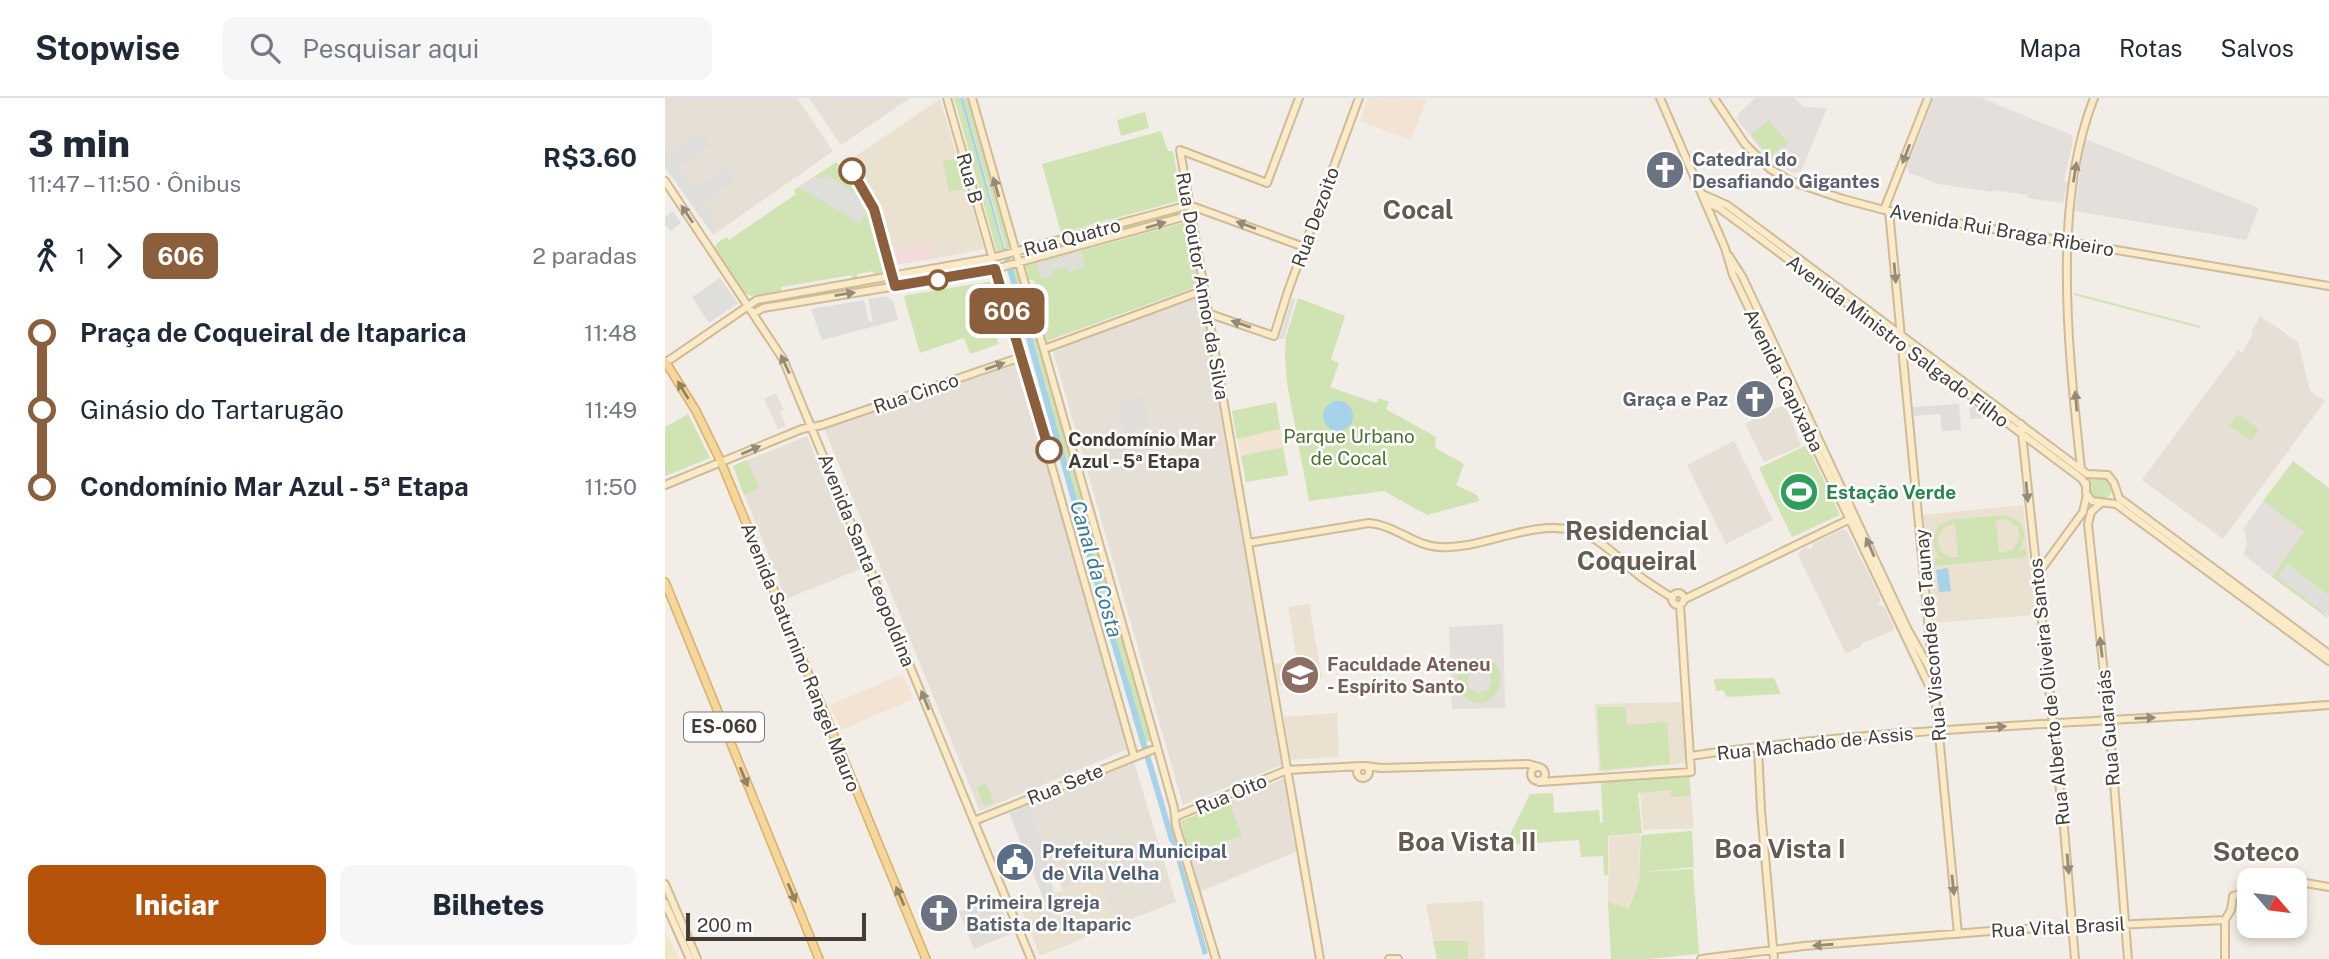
<!DOCTYPE html>
<html lang="pt">
<meta charset="utf-8">
<style>
body{margin:0;font-family:"Public Sans",sans-serif;background:#f6f6f7;color:#1f2937;height:100vh;display:flex;flex-direction:column;font-size:26px;white-space:nowrap}
*{box-sizing:border-box;margin:0}
p{font-size:23px;color:#747a83}
.icon{flex:none;width:38px;height:38px;fill:none;stroke:currentColor;stroke-width:2;stroke-linecap:round;stroke-linejoin:round}
.map{position:relative;flex:1;overflow:hidden}
.drawer{display:flex;flex-direction:column;background:#fff;width:665px}
.drawer>*{flex:none}
.badge{padding:0 14px;border-radius:10px;font-size:24px;line-height:46px}
.needle{width:46px;rotate:118deg}
.controls{position:absolute;left:1572px;top:770px;display:grid;gap:14px}
.controls a{display:grid;place-items:center;width:70px;height:70px;border-radius:14px;background:#fff;box-shadow:0 4px 10px #0003;font-size:35px}
.scale{position:absolute;left:21px;bottom:18px;width:180px;box-sizing:border-box;padding-left:7px;border:4px solid #443d36;border-top:0;font-size:19px;line-height:24px;white-space:nowrap;color:#443d36;-webkit-text-stroke:5px #fff;paint-order:stroke}
.map>.badge{position:absolute;translate:-50% -50%;box-shadow:0 0 0 4px #fff}
.legs{display:flex;align-items:center;gap:10px;height:77px;padding:0 28px;font-size:23px}
.legs p{margin-inline-start:auto}
.head{display:flex;align-items:center;justify-content:space-between;height:119px;padding:0 28px}
h1{font-size:38px;font-weight:800;line-height:52px}
.action{display:flex;gap:14px;margin-top:auto;padding:14px 28px}
.action a{flex:1;height:80px;border-radius:14px;background:#b45309;color:#fff;font-size:28px;font-weight:800;line-height:80px;text-align:center}
.action a+a{background:#f6f6f7;color:#1f2937}
ul{padding:0 28px;list-style:none}
li{display:flex;align-items:center;gap:24px;height:77px;font-size:26px}
li i{display:grid;place-items:center;width:10px;height:100%;margin:0 9px;background:currentColor}
li i::after{content:'';width:18px;height:18px;margin:-9px;border:5px solid;border-radius:50%;background:#fff}
li p{margin-inline-start:auto}
li:first-child i{background:linear-gradient(#0000 50%,currentColor 0)}
li:last-child i{background:linear-gradient(currentColor 50%,#0000 0)}
header{display:flex;align-items:center;gap:42px;box-sizing:border-box;height:98px;padding:0 35px;background:#fff;border-bottom:2px solid #e0e1e3}
header strong{font-size:33px}
nav{display:flex;gap:38px;margin-inline-start:auto;font-size:24px}
.search{width:490px;height:63px;background:#f6f6f7;display:flex;align-items:center;gap:18px;box-sizing:border-box;padding:0 24px;border-radius:14px;color:#747a83;font-size:26px}
main{display:flex;flex:1;min-height:0}
.map>svg:first-child{display:block}
.residential{fill:#e5dfd5}
.commercial{fill:#f2e3d3}
.industrial{fill:#e4dfdb}
.education{fill:#eae1d1}
.medical{fill:#f1dcdb}
.green{fill:#d0e3b2;fill-rule:evenodd}
.sand{fill:#f3e6c5}
.parking{fill:#e0dedb}
.water{fill:#a7d3ea}
.lines{fill:none;stroke-linecap:round;stroke-linejoin:round}
.canal{stroke:#a7d3ea;stroke-width:6}
.secondary-casing{stroke:#cebc99;stroke-width:10}
.primary-casing{stroke:#d9b16d;stroke-width:10}
.secondary{stroke:#faeac8;stroke-width:6}
.primary{stroke:#f5d69b;stroke-width:7}
.oneway{fill:#968b78}
.oneway2{fill:#948263}
.line-1-casing{stroke:#fff;stroke-width:16}
.line-1{stroke:#8b5e3c;stroke-width:10}
.stop-1-dot{fill:#fff;stroke:#8b5e3c;stroke-width:3.5}
.labels{text-anchor:middle;stroke-width:5;stroke-linejoin:round;paint-order:stroke}
.shield{fill:#fff;stroke:#7c7772;stroke-width:2}
.shield-label{font-size:18px;font-weight:bold;fill:#443d36}
.worship-label{font-size:19px;font-weight:bold;fill:#5b616d;stroke:#fff;text-anchor:start}
.street-label{font-size:19px;fill:#443d36;stroke:#fff}
.park-label{font-size:19px;fill:#4c702e;stroke:#fff}
.stop-label{font-size:19px;font-weight:bold;fill:#443d36;stroke:#fff;text-anchor:start}
.leisure-label{font-size:19px;font-weight:bold;fill:#27864d;stroke:#fff;text-anchor:start}
.education-label{font-size:19px;font-weight:bold;fill:#785e54;stroke:#fff;text-anchor:start}
.service-label{font-size:19px;font-weight:bold;fill:#4e5e75;stroke:#fff;text-anchor:start}
.water-label{font-size:21px;font-style:italic;fill:#377a9f;stroke:#fff}
.district-label{font-size:26px;font-weight:bold;fill:#665b4e;stroke:#fff}
</style>
<header>
<strong>Stopwise</strong>
<div class="search"><svg class="icon" aria-label="search" viewBox="0 0 24 24"><circle cx="10" cy="10" r="6"/><path d="M15 15l6 6"/></svg>Pesquisar aqui</div>
<nav><a>Mapa</a><a>Rotas</a><a>Salvos</a></nav>
</header>
<main>
<section class="drawer">
<div class="head"><div><h1>3 min</h1><p>11:47 – 11:50 · Ônibus</p></div><b>R$3.60</b></div>
<div class="legs"><svg class="icon" aria-label="walk" viewBox="0 0 24 24"><circle cx="13" cy="4" r="2"/><path d="M13 8l-2 6 4 7M11 14l-3 7M7 12l3-4h3l4 4"/></svg>1<svg class="icon" aria-label="forward" viewBox="0 0 24 24"><path d="M9 5l7 7-7 7"/></svg><b class="badge" style="background:#8b5e3c;color:#fff">606</b><p>2 paradas</p></div>
<ul>
<li><i style="color:#8b5e3c"></i><b>Praça de Coqueiral de Itaparica</b><p>11:48</p></li>
<li><i style="color:#8b5e3c"></i><span>Ginásio do Tartarugão</span><p>11:49</p></li>
<li><i style="color:#8b5e3c"></i><b>Condomínio Mar Azul - 5ª Etapa</b><p>11:50</p></li>
</ul>
<div class="action"><a>Iniciar</a><a>Bilhetes</a></div>
</section>
<div class="map">
<svg width="1664" height="861" viewBox="0 0 1664 861">
<rect width="100%" height="100%" fill="#f2ede6"/>
<path class="residential" d="M0,0H132L168,53L48,137L0,69Z
M144,0H245L176,47Z
M536,197L616,667L518,707L388,253Z
M1595,218L1633,244L1645,293L1660,303L1558,441L1477,382L1573,252L1577,255L1588,236L1586,234Z
M356,264L463,651L315,713L159,330Z
M111,295L119,312L115,314L121,328L113,331L99,301Z
M1118,308L1125,318L1136,348L1099,364L1080,326L1101,314Z
M142,338L196,471L121,501L68,368Z
M1069,343L1108,422L1061,446L1022,367Z
M1178,431L1182,433L1216,501L1213,506L1220,510L1229,529L1228,533L1197,545L1196,548L1183,555L1180,554L1133,457L1135,453L1141,449L1146,451L1149,445Z
M469,664L511,804L452,826L432,778L397,792L363,707Z
M618,681L620,682L629,745L633,753L534,794L524,758L576,737L564,703Z"/>
<path class="commercial" d="M703,0L762,1L746,42L695,23Z
M611,304L623,377L581,384L567,313Z
M238,576L248,601L176,632L165,607Z"/>
<path class="industrial" d="M1090,0H1130L1138,9L1162,10L1136,73L1129,75L1113,67L1097,53L1072,21L1074,15Z
M1269,0H1316L1407,37L1408,43L1399,83L1402,84L1398,105L1362,100V97L1328,92L1327,94L1274,86L1244,75L1242,69Z
M1420,41L1594,110L1581,142L1410,113Z
M1598,403L1640,434L1607,479L1578,456L1582,447L1579,430Z
M838,526L840,610L787,611L784,529Z"/>
<path class="education" d="M275,1L319,151L268,161L265,146L226,152L212,102L185,62Z
M1358,407L1370,517L1269,525L1258,417Z
M644,506L657,580L615,588L613,586L609,566L632,562L623,509Z
M1018,604L1023,665L934,674L930,606Z
M672,615L674,659L626,662L619,619Z
M1024,677L1029,730L978,732L974,679Z
M975,736L974,783L962,811L943,804L944,739Z
M432,778L452,826L375,858L355,809Z
M818,803L820,861H772L761,806Z"/>
<path class="medical" d="M266,145L268,161L230,167L226,152Z"/>
<path class="green" d="M289,0H295L338,152L332,154Z
M298,0H303L345,150L341,151Z
M480,14L484,30L456,38L452,22Z
M1104,22L1123,45L1105,59L1086,37Z
M496,33L503,53H508L517,102L396,135L377,66Z
M293,60L299,91L284,94L278,63Z
M171,64L175,67L200,104L219,175L209,177L208,173L192,176V180L188,181L186,177L116,189V193L86,198L80,195L50,151L52,145L62,139L64,142L131,96L129,92Z
M516,112L517,115L360,158V156Z
M521,124L533,188L382,243L380,237L383,232L369,183L364,181L361,168Z
M351,170L486,643L475,646L344,172Z
M328,183L340,226L328,230L334,246L305,256L299,240L255,255L239,199L242,197Z
M1409,195L1535,228V230L1409,197Z
M633,200L680,218L666,261L674,265L665,289L711,305L714,300L724,304L721,311L771,339L770,350L799,366L791,387L812,397L814,403L762,417L719,393L644,403L622,285L620,258L621,239Z
M611,304L615,331L572,341L567,313Z
M23,316L45,360L0,378V329Z
M1572,316L1594,331L1586,342L1564,327Z
M1142,347L1175,417L1127,439L1094,370Z
M618,349L623,377L581,384L576,358Z
M82,362L94,390L79,397L68,368Z
M1628,363L1664,390V498L1622,466L1664,521L1607,479L1639,434L1598,403Z
M1423 390a12 12 0 1 1 24 0a12 12 0 1 1-24 0Z
M1341,417C1359,422 1364,437 1354,452H1361L1362,459L1270,468L1269,461L1276,460L1270,453L1268,440L1273,428L1284,422ZM1341,421L1353,429L1355,440L1347,452L1334,455L1331,422ZM1290,426L1293,459H1285L1276,454L1272,441L1279,429Z
M812,560C858,561 828,626 799,598C785,585 795,565 812,560ZM814,570L823,574L827,583L823,592L814,595L805,591L802,582L806,573Z
M1109,580L1116,596L1062,599L1058,592L1051,593L1049,581Z
M932,609H960L962,627L1002,624L1005,666L936,672Z
M1024,677L1026,698L1006,699V692L973,695L977,735L943,738V777L939,778L938,758L916,759L914,742L840,747L865,696L888,695L889,715L934,712L935,725L938,724L936,684Z
M321,685L329,704L319,708L312,690Z
M564,703L577,737L524,758L516,723Z
M1027,733L1029,769L978,774L1028,771L1034,856L983,861H946L943,804L963,811L974,783L976,737Z
M768,843H803V861H772Z"/>
<path class="sand" d="M0,833L14,861H0Z"/>
<path class="parking" d="M37,33L46,47L14,70L29,91L61,69L70,82L38,105L53,127L45,133L0,69V51L4,56Z
M162,77L191,96L201,116L195,125L133,89L150,78L156,81Z
M8,113L16,125L5,133L2,128L0,129V119Z
M416,153L420,168L403,174L401,169L386,173L387,178L376,181L371,165L394,161Z
M55,180L73,205L44,225L27,199Z
M221,198L228,203L233,222L157,242L146,211L199,202L204,224L208,223L203,201Z
M627,200L630,202L619,241H614Z
M477,298L484,328L459,333L451,305Z
M1304,305H1308L1327,319L1305,321Z
M1294,306L1296,332L1277,333L1275,316L1249,318L1248,309Z
M1622,466L1664,498V518L1612,479Z
M363,707L390,774L383,777L390,795L378,800L344,715Z
M332,799L346,836L309,851L294,814Z"/>
<path class="water" d="M295,0H298L340,152H338Z
M658 318a15 15 0 1 1 30 0a15 15 0 1 1-30 0Z
M1283,470L1286,493L1274,494L1271,472Z
M508,735L543,855L538,857L504,736Z"/>
<g class="lines">
<path class="canal" d="M340,153L442,521L507,742"/>
<g class="secondary-casing">
<path id="secondary" d="M282,0L469,658
M307,0L490,641L509,710L511,728L551,861
M634,0L602,85L515,52L655,861
M995,0L1060,150L1068,177L1268,596
M1049,0L1080,46L1105,71L1128,84L1178,101L1219,112L1298,126L1664,188
M0,83L118,261L366,861
M1037,96L1062,107L1422,376L1443,377L1449,385L1454,400L1664,556
M1040,104L1054,110L1084,132L1417,381L1421,388
M524,107L639,149
M1219,112L1263,0
M1224,113L1293,836
M1064,158L1078,180L1243,532L1266,573
M89,215L98,210L323,173L525,117
M542,215L609,238L623,193L694,0
M379,251L539,192
M0,265L92,202L327,160L524,107
M1356,326L1399,730L1410,861
M1416,371C1404,256 1386,109 1429,0
M1421,385V395L1427,403L1451,406L1664,563
M0,387L137,331L157,327L356,259
M1436,405L1426,414L1423,426L1444,622L1463,861
M583,445L704,425C730,427 749,448 775,449C824,452 877,413 926,439C943,448 957,463 972,476C983,485 995,492 1008,500
M1372,477L1418,414L1422,397
M1007 501a6 6 0 1 1 12 0a6 6 0 1 1-12 0Z
M1020,501L1185,421
M1093,650L1096,712L1109,861
M1025,658C1182,635 1342,628 1500,619C1555,616 1609,611 1664,607
M692 674a6 6 0 1 1 12 0a6 6 0 1 1-12 0Z
M701,668L716,670L863,666L874,669
M866 676a7 7 0 1 1 14 0a7 7 0 1 1-14 0Z
M874,684L1026,674L1015,507
M510,719L622,672L696,668
M309,723L492,650
M1629,783L1664,789
M0,786L32,861
M0,805L25,861
M724,861H733
M1036,861L1139,848L1338,832L1560,822
M1560,861V822L1566,812L1568,798L1584,794"/>
</g>
<g class="primary-casing">
<path id="primary" d="M0,263L31,313L56,364L261,861
M0,484L154,861"/>
</g>
<use href="#secondary" class="secondary"/>
<use href="#primary" class="primary"/>
</g>
<defs><path id="oneway-solid" d="M-6-.8H1V-3.2L6.5 0L1 3.2V.8H-6Z" transform="scale(1.75)"/></defs>
<g class="oneway">
<use href="#oneway-solid" transform="translate(1241 56) rotate(111)"/>
<use href="#oneway-solid" transform="translate(1410 74) rotate(-81)"/>
<use href="#oneway-solid" transform="translate(331 89) rotate(-106)"/>
<use href="#oneway-solid" transform="translate(22 116) rotate(-124)"/>
<use href="#oneway-solid" transform="translate(491 127) rotate(-16)"/>
<use href="#oneway-solid" transform="translate(581 127) rotate(-160)"/>
<use href="#oneway-solid" transform="translate(1230 175) rotate(85)"/>
<use href="#oneway-solid" transform="translate(180 196) rotate(-9)"/>
<use href="#oneway-solid" transform="translate(576 226) rotate(-161)"/>
<use href="#oneway-solid" transform="translate(120 266) rotate(-115)"/>
<use href="#oneway-solid" transform="translate(330 268) rotate(-19)"/>
<use href="#oneway-solid" transform="translate(1411 303) rotate(-95)"/>
<use href="#oneway-solid" transform="translate(86 352) rotate(-23)"/>
<use href="#oneway-solid" transform="translate(1362 394) rotate(85)"/>
<use href="#oneway-solid" transform="translate(1205 449) rotate(-114)"/>
<use href="#oneway-solid" transform="translate(1436 549) rotate(-97)"/>
<use href="#oneway-solid" transform="translate(260 602) rotate(-112)"/>
<use href="#oneway-solid" transform="translate(1480 620) rotate(-2)"/>
<use href="#oneway-solid" transform="translate(1331 629) rotate(-4)"/>
<use href="#oneway-solid" transform="translate(1403 766) rotate(85)"/>
<use href="#oneway-solid" transform="translate(1288 787) rotate(84)"/>
<use href="#oneway-solid" transform="translate(1158 847) rotate(176)"/>
</g>
<g class="oneway2">
<use href="#oneway-solid" transform="translate(18 292) rotate(-121)"/>
<use href="#oneway-solid" transform="translate(79 679) rotate(68)"/>
<use href="#oneway-solid" transform="translate(127 795) rotate(67)"/>
<use href="#oneway-solid" transform="translate(235 798) rotate(-113)"/>
</g>
<g class="lines">
<g class="line-1-casing">
<path id="line-1" d="M187,73L209,111L230,188L330,171L384,352"/>
</g>
<use href="#line-1" class="line-1"/>
</g>
<defs>
<g id="church-disc" transform="scale(2.0125)"><circle r="9.5" fill="#6b7280" stroke="#fff"/><path d="M-1.2-6h2.4v3.5h3.3v2.4h-3.3V6h-2.4V-.1h-3.3v-2.4h3.3Z" fill="#fff"/></g>
<g id="stadium-disc" transform="scale(2.0125)"><circle r="9.5" fill="#2e9e5b" stroke="#fff"/><path d="M0-5a6.5 5 0 1 0 0 10a6.5 5 0 1 0 0-10ZM-3.5-1.8h7v3.6h-7Z" fill="#fff"/></g>
<g id="university-disc" transform="scale(2.0125)"><circle r="9.5" fill="#8d6e63" stroke="#fff"/><path d="M0-5L7-2L0 1L-7-2ZM-4 1L0 2.5L4 1V4Q0 6-4 4Z" fill="#fff"/></g>
<g id="civic-disc" transform="scale(2.0125)"><circle r="9.5" fill="#5c6f8a" stroke="#fff"/><path d="M-.6-6.5H3V-4.5H.6V-3L4-1V1h2V6H-6V1h2V-1L-.6-3ZM-1.2 2.5V6h2.4V2.5Z" fill="#fff"/></g>
</defs>
<g fill-rule="evenodd">
<use href="#church-disc" x="1000" y="72"/>
<use href="#church-disc" x="1090" y="301"/>
<use href="#stadium-disc" x="1134" y="394"/>
<use href="#university-disc" x="635" y="577"/>
<use href="#civic-disc" x="350" y="764"/>
<use href="#church-disc" x="274" y="815"/>
</g>
<g class="stop-1-dot">
<circle cx="187" cy="73" r="12"/>
<circle cx="273" cy="182" r="9"/>
<circle cx="384" cy="352" r="12"/>
</g>
<g class="labels">
<rect class="shield" x="19" y="614.5" width="80" height="29" rx="5"/>
<g class="shield-label">
<text x="59" y="635">ES-060</text>
</g>
<g class="worship-label">
<text x="1027" y="68">Catedral do<tspan x="1027" dy="22">Desafiando Gigantes</tspan></text>
<text x="1063" y="308" text-anchor="end">Graça e Paz</text>
<text x="301" y="811">Primeira Igreja<tspan x="301" dy="22">Batista de Itaparic</tspan></text>
</g>
<g class="street-label">
<text transform="translate(305 80) rotate(74)" y="7">Rua B</text>
<text transform="translate(650 119) rotate(-70)" y="7">Rua Dezoito</text>
<text transform="translate(1337 132) rotate(10)" y="7">Avenida Rui Braga Ribeiro</text>
<text transform="translate(407 139) rotate(-15)" y="7">Rua Quatro</text>
<text transform="translate(538 188) rotate(80)" y="7">Rua Doutor Annor da Silva</text>
<text transform="translate(1233 243) rotate(37)" y="7">Avenida Ministro Salgado Filho</text>
<text transform="translate(1119 282) rotate(64)" y="7">Avenida Capixaba</text>
<text transform="translate(251 295) rotate(-19)" y="7">Rua Cinco</text>
<text transform="translate(202 462) rotate(68)" y="7">Avenida Santa Leopoldina</text>
<text transform="translate(1265 537) rotate(-95)" y="7">Rua Visconde de Taunay</text>
<text transform="translate(136 559) rotate(68)" y="7">Avenida Saturnino Rangel Mauro</text>
<text transform="translate(1384 594) rotate(-96)" y="7">Rua Alberto de Oliveira Santos</text>
<text transform="translate(1443 630) rotate(-95)" y="7">Rua Guarajás</text>
<text transform="translate(1150 645) rotate(-6)" y="7">Rua Machado de Assis</text>
<text transform="translate(400 686) rotate(-22)" y="7">Rua Sete</text>
<text transform="translate(566 696) rotate(-23)" y="7">Rua Oito</text>
<text transform="translate(1393 829) rotate(-3)" y="7">Rua Vital Brasil</text>
</g>
<g class="park-label">
<text x="684" y="345">Parque Urbano<tspan x="684" dy="22">de Cocal</tspan></text>
</g>
<g class="stop-label">
<text x="403" y="348">Condomínio Mar<tspan x="403" dy="22">Azul - 5ª Etapa</tspan></text>
</g>
<g class="leisure-label">
<text x="1161" y="401">Estação Verde</text>
</g>
<g class="education-label">
<text x="662" y="573">Faculdade Ateneu<tspan x="662" dy="22">- Espírito Santo</tspan></text>
</g>
<g class="service-label">
<text x="377" y="760">Prefeitura Municipal<tspan x="377" dy="22">de Vila Velha</tspan></text>
</g>
<g class="water-label">
<text transform="translate(431 471) rotate(74)" y="7">Canal da Costa</text>
</g>
<g class="district-label">
<text x="753" y="121">Cocal</text>
<text x="972" y="442">Residencial<tspan x="972" dy="30">Coqueiral</tspan></text>
<text x="802" y="753">Boa Vista II</text>
<text x="1115" y="760">Boa Vista I</text>
<text x="1591" y="763">Soteco</text>
</g>
</g>
</svg>
<div class="controls">
<a><svg class="needle" viewBox="-14 -14 28 28"><path d="M0-13l5 13h-10z" fill="#e53935"/><path d="M0 13l5-13h-10z" fill="#747a83"/></svg></a>
</div>
<div class="scale">200 m</div>
<b class="badge" style="left:342px;top:213px;background:#8b5e3c;color:#fff">606</b>
</div>
</main>
